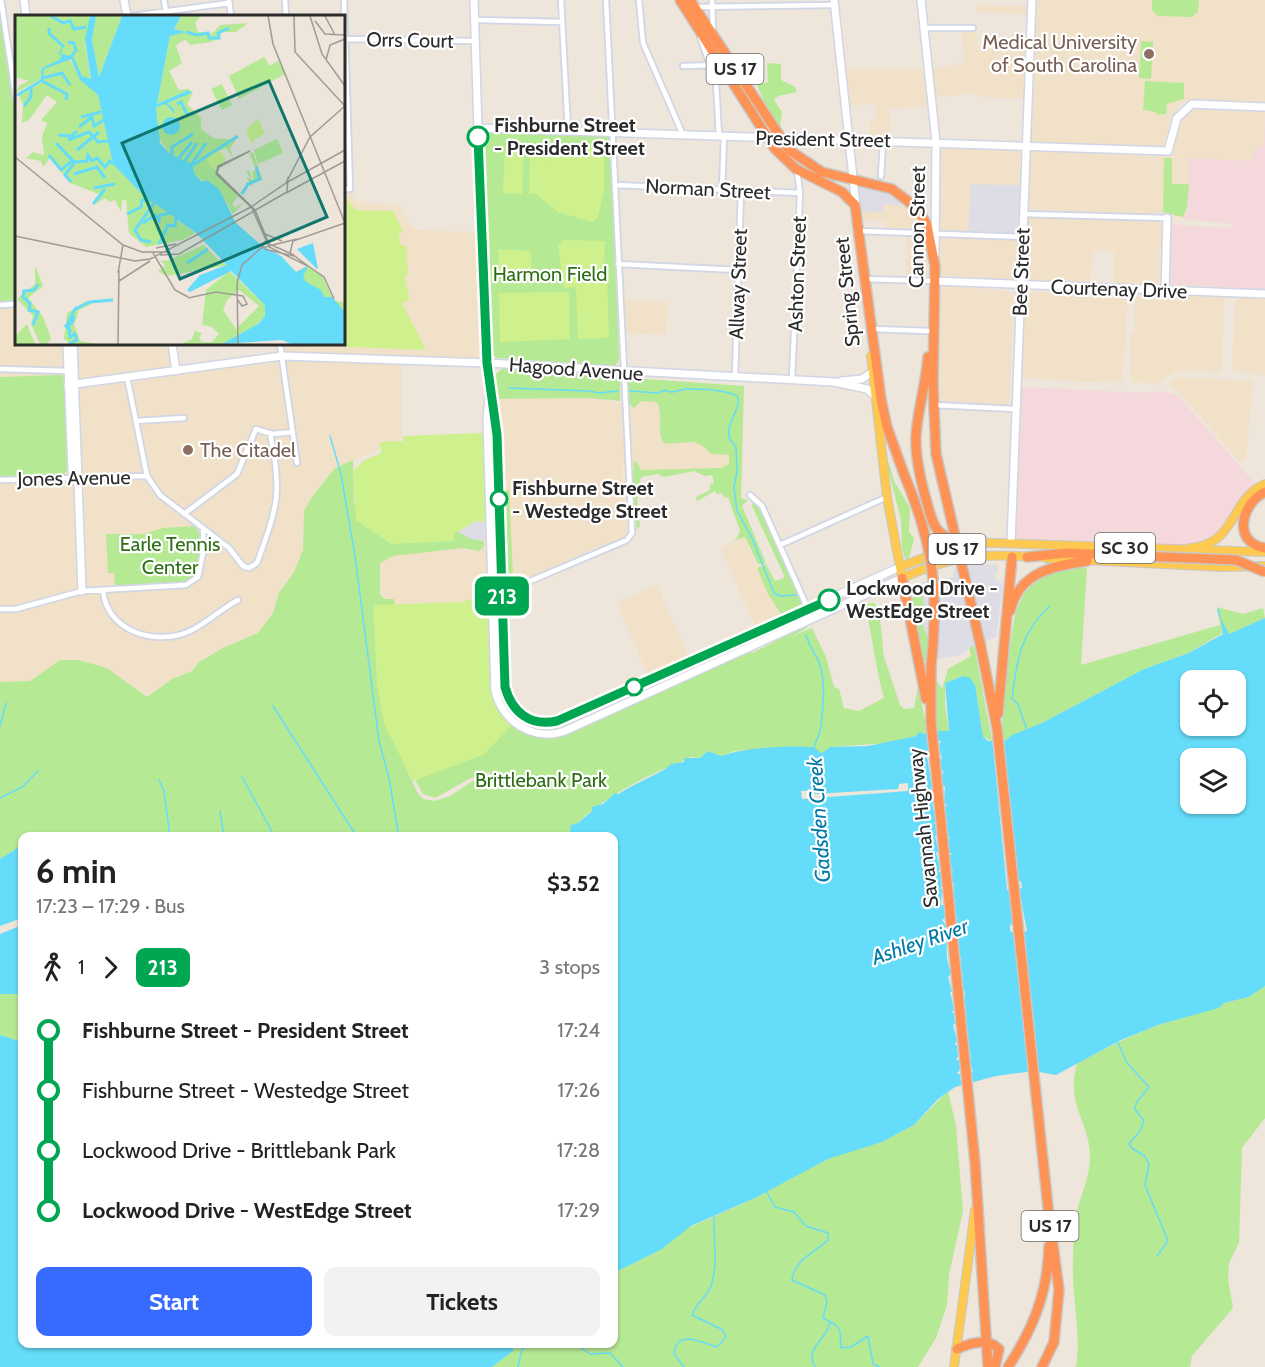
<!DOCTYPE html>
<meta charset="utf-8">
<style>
body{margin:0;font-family:Cabin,sans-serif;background:#f2f2f2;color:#222;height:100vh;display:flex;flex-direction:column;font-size:22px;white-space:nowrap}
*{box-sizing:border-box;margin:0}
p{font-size:20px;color:#767676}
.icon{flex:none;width:33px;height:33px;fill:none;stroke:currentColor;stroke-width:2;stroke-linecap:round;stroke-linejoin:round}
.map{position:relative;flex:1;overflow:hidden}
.panel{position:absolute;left:18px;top:832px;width:600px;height:516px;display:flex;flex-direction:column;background:#fff;border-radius:12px;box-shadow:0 2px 4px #0004}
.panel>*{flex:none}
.badge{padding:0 12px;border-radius:9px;font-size:21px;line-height:39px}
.controls{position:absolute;left:1180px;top:670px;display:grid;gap:12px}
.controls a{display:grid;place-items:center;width:66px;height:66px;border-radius:12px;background:#fff;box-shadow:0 2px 4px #0004;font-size:30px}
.map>.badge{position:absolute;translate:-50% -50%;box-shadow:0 0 0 3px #fff}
.legs{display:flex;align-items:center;gap:9px;height:66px;padding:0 18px;font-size:20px}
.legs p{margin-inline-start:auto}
.headline{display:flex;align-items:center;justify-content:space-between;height:102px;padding:0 18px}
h1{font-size:33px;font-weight:800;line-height:45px}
.primary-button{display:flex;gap:12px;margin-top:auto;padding:12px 18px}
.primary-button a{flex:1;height:69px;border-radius:12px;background:#376aff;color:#fff;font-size:24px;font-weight:800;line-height:69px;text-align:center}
.primary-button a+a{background:#f2f2f2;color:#222}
ul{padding:0 18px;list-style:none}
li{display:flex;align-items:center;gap:21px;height:60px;font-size:22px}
li i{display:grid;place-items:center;width:9px;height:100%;margin:0 8px;background:currentColor}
li i::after{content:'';width:15px;height:15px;margin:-8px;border:4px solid;border-radius:50%;background:#fff}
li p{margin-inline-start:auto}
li:first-child i{background:linear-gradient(#0000 50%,currentColor 0)}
li:last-child i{background:linear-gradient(currentColor 50%,#0000 0)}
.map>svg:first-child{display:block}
.industrial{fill:#dedde6}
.education{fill:#f1e1c9}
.medical{fill:#f5d8db}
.green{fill:#b6e993}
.pitch{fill:#cef18e}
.water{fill:#65dcf9;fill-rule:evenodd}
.pier{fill:#eee5db}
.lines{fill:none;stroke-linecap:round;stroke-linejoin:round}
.stream{stroke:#65dcf9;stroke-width:1.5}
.street-casing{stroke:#d0d6e5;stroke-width:8}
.secondary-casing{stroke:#d0d6e5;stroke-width:10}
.primary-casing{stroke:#c8c8c8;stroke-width:10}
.highway-casing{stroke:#c8c8c8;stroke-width:12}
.street{stroke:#fff;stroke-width:4.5}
.secondary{stroke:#fff;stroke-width:7}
.primary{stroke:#fdc951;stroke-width:8}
.highway{stroke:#ff9355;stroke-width:9}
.highway-bridge-casing{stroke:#c8c8c8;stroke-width:12;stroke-linecap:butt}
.highway-bridge{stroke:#ff9355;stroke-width:9}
.line-1-casing{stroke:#fff;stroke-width:14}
.line-1{stroke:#00a651;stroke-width:9}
.education-dot{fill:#8d6e63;stroke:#fff;stroke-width:2}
.stop-1-dot{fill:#fff;stroke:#00a651;stroke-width:3}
.labels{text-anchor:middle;stroke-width:4.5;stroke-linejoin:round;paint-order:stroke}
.shield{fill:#fff;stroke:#6b6b6b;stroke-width:1.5}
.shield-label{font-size:18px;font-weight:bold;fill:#2b2b2b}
.street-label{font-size:20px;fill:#2b2b2b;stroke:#fff}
.education-label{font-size:20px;fill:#785e54;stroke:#fff;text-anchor:end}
.stop-label{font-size:20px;font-weight:bold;fill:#2b2b2b;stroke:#fff;text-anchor:start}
.park-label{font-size:20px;fill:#2d6e14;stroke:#fff}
.water-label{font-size:21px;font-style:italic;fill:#027aa7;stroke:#fff}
.inset-river{fill:none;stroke:#65dcf9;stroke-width:3}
.inset-road{fill:none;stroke:#a09b95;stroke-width:1.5}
.view{fill:#0f766e;fill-opacity:0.15;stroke:#0f766e;stroke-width:3}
.inset-edge{fill:none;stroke:#2b2b2b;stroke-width:3}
</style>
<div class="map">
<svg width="1265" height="1367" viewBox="0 0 1265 1367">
<rect width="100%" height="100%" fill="#eee5db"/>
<path class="industrial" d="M971,184L1021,185L1018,235L968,233Z
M861,186L882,190L905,203L883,213L861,211L858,187Z
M477,521L487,522L488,540L454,541V534Z
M968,564L997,565L999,572H996L995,579L1003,584L996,637L974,645L961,655L936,659L923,626L919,623L924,600L921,583L953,577L955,567Z"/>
<path class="education" d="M1035,0H1265V103L1189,99L1181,104L1171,117L1163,149L1032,142L1029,137Z
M976,5L1029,6L1028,14L976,12Z
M962,32H976L979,50L1026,51L1025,98L981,97L978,93L935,98L932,69L964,63Z
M845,69H924L928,106L889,109L891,138L869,137L870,121L875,120L877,105H848Z
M1195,110L1265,112L1264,144L1254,152L1251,161L1189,158L1186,219L1162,213L1120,215L1026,209L1030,150L1172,157L1175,130L1187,112Z
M946,147L1017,149L1022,155L1021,185L971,184L968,233L938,230L939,152Z
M344,189H350L355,201L399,206L412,227L418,230L478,232L479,357L433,362L401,361V440L335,468L304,511L303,550L294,572L279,593L273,613L258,633L221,650L198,663L192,671L172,679L147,697L137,690L41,673L30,681L0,682V305L16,304V344H172L176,371L281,356L280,344H344Z
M905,203L915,213L924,231L885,230V221L863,220L861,211L882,213L883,204L903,206Z
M1028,216L1156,220L1162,224L1159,281L1154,286L1113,284L1114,251L1093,250L1090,283L1027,280L1024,276Z
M907,234L924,235L928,247L927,279H906Z
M941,235L1018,239L1015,277L1012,280L941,275L938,270Z
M944,286L1008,291L1013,296L1010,400L1007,405L946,401L938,395V295Z
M1031,292L1125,295L1128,299L1122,381L1087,382L1024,378L1021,375L1026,298Z
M1138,295L1224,297L1222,369L1215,373L1201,370L1175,372L1158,384L1131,382V333L1135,332V301Z
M1241,296L1265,297V376L1232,370L1235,303Z
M624,300L668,302L666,335L626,333Z
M1179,377L1253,381L1246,461H1239L1179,392L1170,387L1171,380Z
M588,398L621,403L625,463L622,468L623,479L626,481L627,536L623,540L595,548L512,586L508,585L504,576L496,399Z
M661,398L702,440L729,452V468L630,474L631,423L628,418L627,400Z
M744,537L768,594L783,617L757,630L720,548Z
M488,540L490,591L463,602L373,605L370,545Z
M657,585L690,660L649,678L617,603Z"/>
<path class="medical" d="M1265,115V290L1168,284L1170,223L1187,226L1231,228L1232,224L1186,219L1189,158L1251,161L1254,152L1264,144Z
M1024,387L1144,393L1165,391L1178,396L1257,486L1232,520L1214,539L1189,545L1018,540L1014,536L1020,391Z"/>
<path class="green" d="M1152,0H1199L1198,12L1192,17L1158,16L1152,10Z
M0,2L16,120V303H0Z
M1141,41L1153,42L1151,79L1139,78Z
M767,63L781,64V80L795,87L797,92L778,96L774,100L782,112L780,128L774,125L757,85L768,82Z
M1145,81L1184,83V99L1167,104L1166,114L1156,115L1157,112L1143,110Z
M487,132L611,137L619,360L615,366L497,358L493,355L484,233L486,223L483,135Z
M1164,158H1172V184H1189L1187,207L1183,217L1163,212Z
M502,369L616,377L620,382V401L588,398L496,399V374Z
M61,375L65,379L67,470L63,477L0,479V377Z
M631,378L744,386L741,498L748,500L742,506L766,563L759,565L757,562L745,537L732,541L737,538L740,531L728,497L725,498L722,493L717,494L715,491L697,501L696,497L710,490V484L714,483L712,475L705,476L694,471L664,477L658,474L641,477L637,496L640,526L637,529L632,495L634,462L636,461L641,470L721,468L729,464V455L711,454C693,434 687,446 663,443C656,428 664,417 657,402L641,401L634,408L628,403L626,383Z
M353,460L354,503L436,532H458L471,539L484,541V547L479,551L463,548L393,556L380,563V595L385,599H394L395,603L405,765L417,792L423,799L435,801L450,796L474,780L491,776L490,772L469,779L435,798L423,794L415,779L513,724L548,736L748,651L752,653L806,626L807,628L791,637L812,628L826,657L834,687L839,689L844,708L859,711L884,698C875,667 873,635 864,604L875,603L880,620L884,657L900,705L904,709L914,708L918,687L928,733L887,743L830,747L822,753L781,748L734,751L721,756L708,751L700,758L691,757C679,764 666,767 653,774C632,783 573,817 569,837H62L43,832L36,837H22V845L0,859V682L30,681L60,660H78L107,668L147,697L172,679L192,671L198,663L221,649L258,633L273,613L279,593L294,572L303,550L304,511L312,497L335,468Z
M886,461L889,463L894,481L910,508L909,531L914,539L910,555L906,561L902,549L901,520Z
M509,490L513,573L507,578L505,491Z
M753,502L760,509L802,604L781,614L768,594L757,568L766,564L775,581L784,578V575L752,506Z
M194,526L199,532C199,544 202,558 198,569C191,591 135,587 115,588L114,573H108L106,534H145L162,528Z
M1071,568H1087L1081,665L1220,625L1217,607L1243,614L1263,608L1265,618L1229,634L1221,620L1224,632L1189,653L1144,669L1042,723L1003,741C1001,715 1004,692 1008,666C1014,617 1012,579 1071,568Z
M923,595L924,609L921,611L919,623L923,626L936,659L923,660L925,669L910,598Z
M974,645L992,741L983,737L975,685L963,676L945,683V706L949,731L937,732L934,682H938L942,689L948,669L971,656L969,648Z
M498,663H501C504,688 509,730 545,725C557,723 570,717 582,713L585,715V719C575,723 565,730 554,731C517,735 488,699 498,663Z
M1265,986V1118L1242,1148L1239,1243L1229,1263L1228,1279L1233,1308L1192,1356L1190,1367H1076C1080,1342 1076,1319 1074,1294C1072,1273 1073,1250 1074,1229C1075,1205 1090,1182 1090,1157C1090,1122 1065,1104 1077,1064C1121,1039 1168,1018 1219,1008L1224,1003L1249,997Z
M0,994H22V1042L0,1035Z
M948,1091L956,1126L963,1211L949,1275L947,1305L936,1338L918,1367H492L513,1351L514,1344H614V1273L652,1254L682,1231L757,1197L806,1169L835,1156L882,1142L914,1125Z"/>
<path class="pitch" d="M551,146L595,147V152L604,153V192L598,217L592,222L558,212L536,194H529L530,148L550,149V165Z
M505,147L524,148L522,194L503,193Z
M344,197L356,210L393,211L403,231L399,234L400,245H405L408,259H403L407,261L408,274L405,276L409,300L402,303L426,350L304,345L344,344Z
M563,240L605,241L604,261L599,271H607L609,338L578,339L576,287L564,288L558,245Z
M498,249L531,251L532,269H528V276L499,277Z
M569,292L570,339L500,342L499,293Z
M484,433L487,522L476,521L454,534V541L391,544L356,520L353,472L363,461L381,453L380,442L403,441V436Z
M490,591L495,698L497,706L513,724L483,755L413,781L384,724L377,685L373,605L463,602Z"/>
<path class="water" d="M1220,617L1229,634L1265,618V986L1249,997L1224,1003L1219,1008L1161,1024L1121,1040L1056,1075L1034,1071L996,1076L955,1087L938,1099L914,1125L882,1142L828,1159L757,1197L691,1226L662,1249L614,1273V837H569L571,825L578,823L592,811V807L603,804L615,793L619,794C632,784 665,772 671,764L684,762L685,758H700L708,751L721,756C744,748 785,745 810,747C816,747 817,751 822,753L830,747L868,746L916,736L919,732L924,734L932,731H949L945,683L963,676L970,678L975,685L983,737L988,741L1006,740L1012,735L1042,723L1144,669L1189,653L1223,634ZM1191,681H1236V726H1191ZM1191,759H1236V804H1191Z
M22,845V918L0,926V859Z
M22,925V994H0V934Z
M0,1035L22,1042V1344H514L513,1351L492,1367H0Z"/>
<path class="pier" d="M931,728L937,729L938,741H941L939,746L942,759H940L941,769L944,773L941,774L942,786H945L944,802L947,806L944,807L945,818L948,822L946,823L947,834L950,838L948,839L949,851L952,855H949L950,867L953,871L951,872L952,883H954L953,900H956L954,904L957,919V943L961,959V974L963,975L961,979L962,991H965L964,1007H966L964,1012L971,1058L969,1059L973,1072L970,1073L971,1087L962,1089L960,1074H957L960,1069L959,1060H956L958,1056L957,1045H955L957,1040L953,1025L955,1024L954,1013H952L954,1008L950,992H952L948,976L951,975L947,958L946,926L942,920L945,918L944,905H941L942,889H940L942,884L941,872H938L940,868L936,852H939L935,836L937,835L936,824H934L936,819L932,804L934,803L933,791H930L932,787L927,756L929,755V746L926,742H928L927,730Z
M992,738H1003L1018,881H1021L1022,888L1019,889L1027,931L1024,932L1039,1075H1029L1014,933L1010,931V925L1013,924L1009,890H1007Z
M908,783V791L802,799L801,791L813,790L814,794L898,789L899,784Z"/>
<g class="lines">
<path class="stream" d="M509,388L589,391L599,393L618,391
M630,391L658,393L665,390C673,395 679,389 687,389C700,389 729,390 738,397V405L729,428V438L736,447L737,472L734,487L737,511L752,538L774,593L780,596L796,595
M330,436L341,474L355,556L379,741L389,778L399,837
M1218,609L1220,617
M806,635C809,646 816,655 820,665C826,684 823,707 821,726C821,733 815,741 814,748
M273,706L357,837
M0,726L6,703
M1027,730L1018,704L1012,699C1016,664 1020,632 1050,606
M242,777L275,837
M159,780L164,791L170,837
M0,798L22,787L38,771
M220,811L224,837
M1117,1041L1127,1063L1149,1087L1136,1103L1135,1109L1144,1121L1140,1131L1129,1144L1133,1149L1145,1156L1149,1164L1145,1185L1168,1241L1157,1256
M766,1191L775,1207L794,1212L806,1226L828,1233V1240C815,1252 794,1260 792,1280L825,1295L827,1302L823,1318L836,1325L840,1332L841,1348L851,1347L868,1336L873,1364L880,1367
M576,1344L590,1354L610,1353L623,1367
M518,1367L522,1349L531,1344
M684,1367L674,1354C677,1328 701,1343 717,1347L726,1337L723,1330L692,1315C695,1304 706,1298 710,1288C719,1267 713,1239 714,1217
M815,1367C804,1349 826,1340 830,1323"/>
<g class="street-casing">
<path id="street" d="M1,0L16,99
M164,0L166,12
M229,0L231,16
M285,0L286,16
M561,0L568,131
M639,0L643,43L683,135
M712,0L713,30
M696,7L834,5
M132,16L229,3
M475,20L562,22
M924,28H973
M700,37L716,82L719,136
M345,39L475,41
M683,66L722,65
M881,176L883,141
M616,185L800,193
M344,189H350L344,0
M722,190L724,137
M1023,214L1167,218
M859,231L1022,237
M618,264L738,270
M864,279L934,281
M0,305L16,304
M873,329L928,331
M280,344L297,463
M0,369L68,371
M127,377L147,476L160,495L229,548L243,566L249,568L257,563C277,507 283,494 270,433
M735,377L741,191
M792,380L800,193L797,170
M934,405L1015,409
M136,421L184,418
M0,480L147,476
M750,495L762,506L808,609
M184,514L237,474L256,429L272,434L293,432
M780,545L887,497
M103,590C106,631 155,647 190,631C207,623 221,609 238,600
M502,593L627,540L632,533L606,0
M0,609H16L82,591L186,585L198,577L204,548L203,530"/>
</g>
<g class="secondary-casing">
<path id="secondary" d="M24,0L26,16
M124,0L127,16
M474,0L483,292L489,390L497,435L505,687C512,711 531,727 557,721L900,567
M834,0L856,206
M921,0L936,142L935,255
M478,128L1168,151L1177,118L1192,104L1265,107
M934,281L1265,294
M1165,290L1167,218
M67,344L72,470L77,477
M73,344L82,591
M172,344L176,371
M842,381L862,379L872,372
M68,385L282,356L487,363L834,382L867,389L874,395
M489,398L487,418L495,690C502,723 536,743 567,730L902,578
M1011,543L1032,0"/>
</g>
<g class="primary-casing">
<path id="primary" d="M871,356L887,497L902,578C951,556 980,553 1033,557
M1190,548C1238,544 1229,499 1265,484
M1045,558L1222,567L1265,566
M900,567L965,542L1265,552
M954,1367L975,1210"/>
</g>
<g class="highway-casing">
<path id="highway" d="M680,0L775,149L796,169L842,192L855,205L881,399L887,427L904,474
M690,0L789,150L822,172L892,189L918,209L927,225L935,266L933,384L936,454
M928,357C926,383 918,409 916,435C915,457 920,478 926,499C933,526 935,538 965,542
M1265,492C1241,503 1232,543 1265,548
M1027,557L1067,553L1139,556
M902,578L926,699
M1010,611C1019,572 1053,566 1087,561
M980,643L997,728L1048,1207L1059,1290L1054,1342L1042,1367
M931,667V722L975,1162L988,1367
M998,714L1012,557
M957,1349C970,1343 988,1337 999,1349L995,1367
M1008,1367C1033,1329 1048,1292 1049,1246"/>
</g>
<use href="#street" class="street"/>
<use href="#secondary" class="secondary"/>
<use href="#primary" class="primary"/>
<use href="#highway" class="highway"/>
<g class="highway-bridge-casing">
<path id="highway-bridge" d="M936,454L980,643
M904,474C934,546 939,590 931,667
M1139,556L1236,560L1265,572"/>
</g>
<use href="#highway-bridge" class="highway-bridge"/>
</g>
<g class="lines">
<g class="line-1-casing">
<path id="line-1" d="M478,137L487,363L497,435L505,687C512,712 530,727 557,721L829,600"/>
</g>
<use href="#line-1" class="line-1"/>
</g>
<g class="education-dot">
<circle cx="1149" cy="54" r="6"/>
<circle cx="188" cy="450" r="6"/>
</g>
<g class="stop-1-dot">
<circle cx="478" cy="137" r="10"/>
<circle cx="499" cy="499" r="8"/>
<circle cx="829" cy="600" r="10"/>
<circle cx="634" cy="687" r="8"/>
</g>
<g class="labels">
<g class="shield">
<rect x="706.5" y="54" width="57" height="30" rx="4.5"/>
<rect x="1095" y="533" width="60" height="30" rx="4.5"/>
<rect x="928.5" y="534" width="57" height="30" rx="4.5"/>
<rect x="1021.5" y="1211" width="57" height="30" rx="4.5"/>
</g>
<g class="shield-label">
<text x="735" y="75">US 17</text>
<text x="1125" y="554">SC 30</text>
<text x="957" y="555">US 17</text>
<text x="1050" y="1232">US 17</text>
</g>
<g class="street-label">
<text transform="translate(410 40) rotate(1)" y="7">Orrs Court</text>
<text transform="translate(823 139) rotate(1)" y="7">President Street</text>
<text transform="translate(708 189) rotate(3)" y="7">Norman Street</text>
<text transform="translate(917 227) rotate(-89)" y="7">Cannon Street</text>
<text transform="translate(1021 272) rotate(-88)" y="7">Bee Street</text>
<text transform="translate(797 274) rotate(-88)" y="7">Ashton Street</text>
<text transform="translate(738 284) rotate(-88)" y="7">Allway Street</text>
<text transform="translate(1119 289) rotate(2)" y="7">Courtenay Drive</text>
<text transform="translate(847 292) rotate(-96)" y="7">Spring Street</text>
<text transform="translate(576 369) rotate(4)" y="7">Hagood Avenue</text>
<text transform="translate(74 478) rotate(-1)" y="7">Jones Avenue</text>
<text transform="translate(923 828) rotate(-96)" y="7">Savannah Highway</text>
</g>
<g class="education-label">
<text x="1137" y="49">Medical University<tspan x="1137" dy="23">of South Carolina</tspan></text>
<text x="200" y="457" text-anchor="start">The Citadel</text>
</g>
<g class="stop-label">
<text x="494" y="132">Fishburne Street<tspan x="494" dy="23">- President Street</tspan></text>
<text x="512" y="495">Fishburne Street<tspan x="512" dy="23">- Westedge Street</tspan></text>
<text x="846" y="595">Lockwood Drive -<tspan x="846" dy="23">WestEdge Street</tspan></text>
</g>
<g class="park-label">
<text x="550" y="281">Harmon Field</text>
<text x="170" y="551">Earle Tennis<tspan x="170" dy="23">Center</tspan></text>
<text x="541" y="787">Brittlebank Park</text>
</g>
<g class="water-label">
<text transform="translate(819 820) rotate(-94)" y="7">Gadsden Creek</text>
<text transform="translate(920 942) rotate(-19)" y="7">Ashley River</text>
</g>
</g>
<g transform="translate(15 15)">
<rect width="330" height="330" fill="#eee5db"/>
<path d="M0,1H75L70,28L76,65L67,61L57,42L49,41L38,50L28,52L26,64L0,78L5,70L14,66L0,62ZM81,1H107L84,62L77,25ZM166,1H186L180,8L183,17L198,18L205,10L233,8L221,17H206L205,23L196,27L175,30L171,25L165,27L161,31L167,48L154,56L164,75L173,74L178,77L172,89L186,103V114L198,123L221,125L215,133L218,143L211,133L195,140L200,154L224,179L234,167L231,162L236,164L231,157L227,159L234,155L237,165H239L237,158L241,154L234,138L238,137L247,164L237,167L238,173L235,168L217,189L220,193L230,186L218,199L204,175L192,165L188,167L179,158L178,149L155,139L144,124L141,92L176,78L173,75L142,89L155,21L168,16L159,14ZM249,42L255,51L264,45L270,59L224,84L214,61ZM54,43L67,66L83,80L100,150L123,175L180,218L168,225L131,232L114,218L111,184L107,186L106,197L100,185L94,187L90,183L81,189L84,179L55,168L35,143L28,152L26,146L11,143L18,137L29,140L27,122L32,108L26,105L42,87L32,80L14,105L7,108L8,89L4,81L28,66L29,54ZM207,69L217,90L207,95L196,74ZM262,124L268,138L243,149L239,135ZM189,230L204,246L214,250L151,261L143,256L150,250L145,245L152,246ZM266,243L281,257L292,251L307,261L319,286L330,287V299L295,273ZM20,250L28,271L13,283L28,302L36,323L32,329H25L16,309L18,301L2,284L20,269ZM214,256L250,290V301L237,314L207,329H166L177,324L180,316L187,318L184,323L187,327H197L204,319L197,312L187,310L191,275ZM224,275L244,291L221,314L208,295L212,285ZM72,286L78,288L64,295L59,310L65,326L81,329H55L49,324L52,298ZM12,309L20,329H0L1,320Z" fill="#b6e993" fill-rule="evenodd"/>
<path d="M243,104L250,118L236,128L231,115ZM192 145a9 9 0 1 1 18 0a9 9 0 1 1-18 0Z" fill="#cef18e"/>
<path d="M75,1H81L77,25L84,62L107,1H166L159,14L171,17L155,21L142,89L173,75L177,78L152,88L159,94L160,99L151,89L141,92L145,128L155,139L178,149L179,158L187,167L192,165L204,174L221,208L245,229L266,241L281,257L293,251L288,262L291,267L306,275L309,282H317L330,297V329H276L267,325L207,329L243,309L250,301V290L216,256L175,277L172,275L185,260L212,250L181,218L127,179L98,149L83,80L65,65L56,44L29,54L28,66L4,81L0,80L26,64L27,53L44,45L47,41L43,38L49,30L45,39L58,41L67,61L76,64L70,24ZM147 111a9 9 0 1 1 18 0a9 9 0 1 1-18 0ZM298,228L303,254H302L282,234Z" fill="#65dcf9"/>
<path class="inset-river" d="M36,1L48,8L55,6L59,14L71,12M34,13V18L49,32M171,17L182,20L193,18L194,23H204L203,18L214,13M53,27L59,28L61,35L56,42M28,63L47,58L55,70M27,66L52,79L51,85M162,89L166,87L172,99H179M9,91L16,82V72M66,102L86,97M64,112L77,102L79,111L89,105M43,120L56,121L62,116M53,125L74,117L83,127L93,126M41,128L60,148M62,135L84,117M34,140L46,155L57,146M157,141V132L178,119M164,143L177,127M170,146L182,128M176,150L191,128M178,150L223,121M59,159L82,152L90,163M56,167L50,160L60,147L72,146L73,140L77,146L82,143L90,152L95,146L98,149M79,173L100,169M227,179L233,169L245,164L241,152M78,189L90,174M112,199L126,192L127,185H137M128,208L140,200L144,205L145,200L156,198M136,227L126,225L120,215L140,187M144,229L153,210L160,211L161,203M172,248L193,234M18,310L23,297L14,295L15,288L8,282L9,276L19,275L23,269M56,317L51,311L57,308L59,301M54,329L62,325L60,319L55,322L53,308L60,294L75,287L98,285"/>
<path class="inset-road" d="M253,1L258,29L330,208M279,1L280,37L330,91M295,1L307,39L330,71M310,1L320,20M300,6L310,19L329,20M311,45L315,30L330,24M235,136L204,152L202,158L240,195L254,229L277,239L293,251L254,232L237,193L201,159L203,151ZM0,142L108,230L127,237H152M271,168L330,135M271,178L330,146M241,202L251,225L247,232M250,219L267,226M0,221L120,246L135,244L236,192L271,168L295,122L330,91M141,233L161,229M249,234L279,241M138,238L160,275L173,282M275,238L278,226L330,208M145,240L164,239L272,177L273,162M293,251L309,262L319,284M103,258L108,230M104,266L135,246M173,283L201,277L228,281L232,289L227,291L223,285M103,329L104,255M223,329L222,268L227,250L246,233L282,224"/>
<path class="view" d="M254,66L312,202L165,264L107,128Z"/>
<rect width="330" height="330" class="inset-edge"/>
</g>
</svg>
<div class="controls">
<a><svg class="icon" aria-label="locate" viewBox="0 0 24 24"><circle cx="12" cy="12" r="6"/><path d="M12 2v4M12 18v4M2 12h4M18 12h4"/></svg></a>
<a><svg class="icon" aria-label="layers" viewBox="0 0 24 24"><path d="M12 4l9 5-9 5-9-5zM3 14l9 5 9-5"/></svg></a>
</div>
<b class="badge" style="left:502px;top:596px;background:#00a651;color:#fff">213</b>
<section class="panel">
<div class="headline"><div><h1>6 min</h1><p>17:23 – 17:29 · Bus</p></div><b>$3.52</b></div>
<div class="legs"><svg class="icon" aria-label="walk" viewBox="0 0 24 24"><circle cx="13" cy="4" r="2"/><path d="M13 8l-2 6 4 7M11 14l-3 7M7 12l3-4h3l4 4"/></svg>1<svg class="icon" aria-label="forward" viewBox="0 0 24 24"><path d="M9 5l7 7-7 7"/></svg><b class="badge" style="background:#00a651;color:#fff">213</b><p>3 stops</p></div>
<ul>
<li><i style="color:#00a651"></i><b>Fishburne Street - President Street</b><p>17:24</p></li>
<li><i style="color:#00a651"></i><span>Fishburne Street - Westedge Street</span><p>17:26</p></li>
<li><i style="color:#00a651"></i><span>Lockwood Drive - Brittlebank Park</span><p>17:28</p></li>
<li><i style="color:#00a651"></i><b>Lockwood Drive - WestEdge Street</b><p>17:29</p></li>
</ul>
<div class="primary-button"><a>Start</a><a>Tickets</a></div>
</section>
</div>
